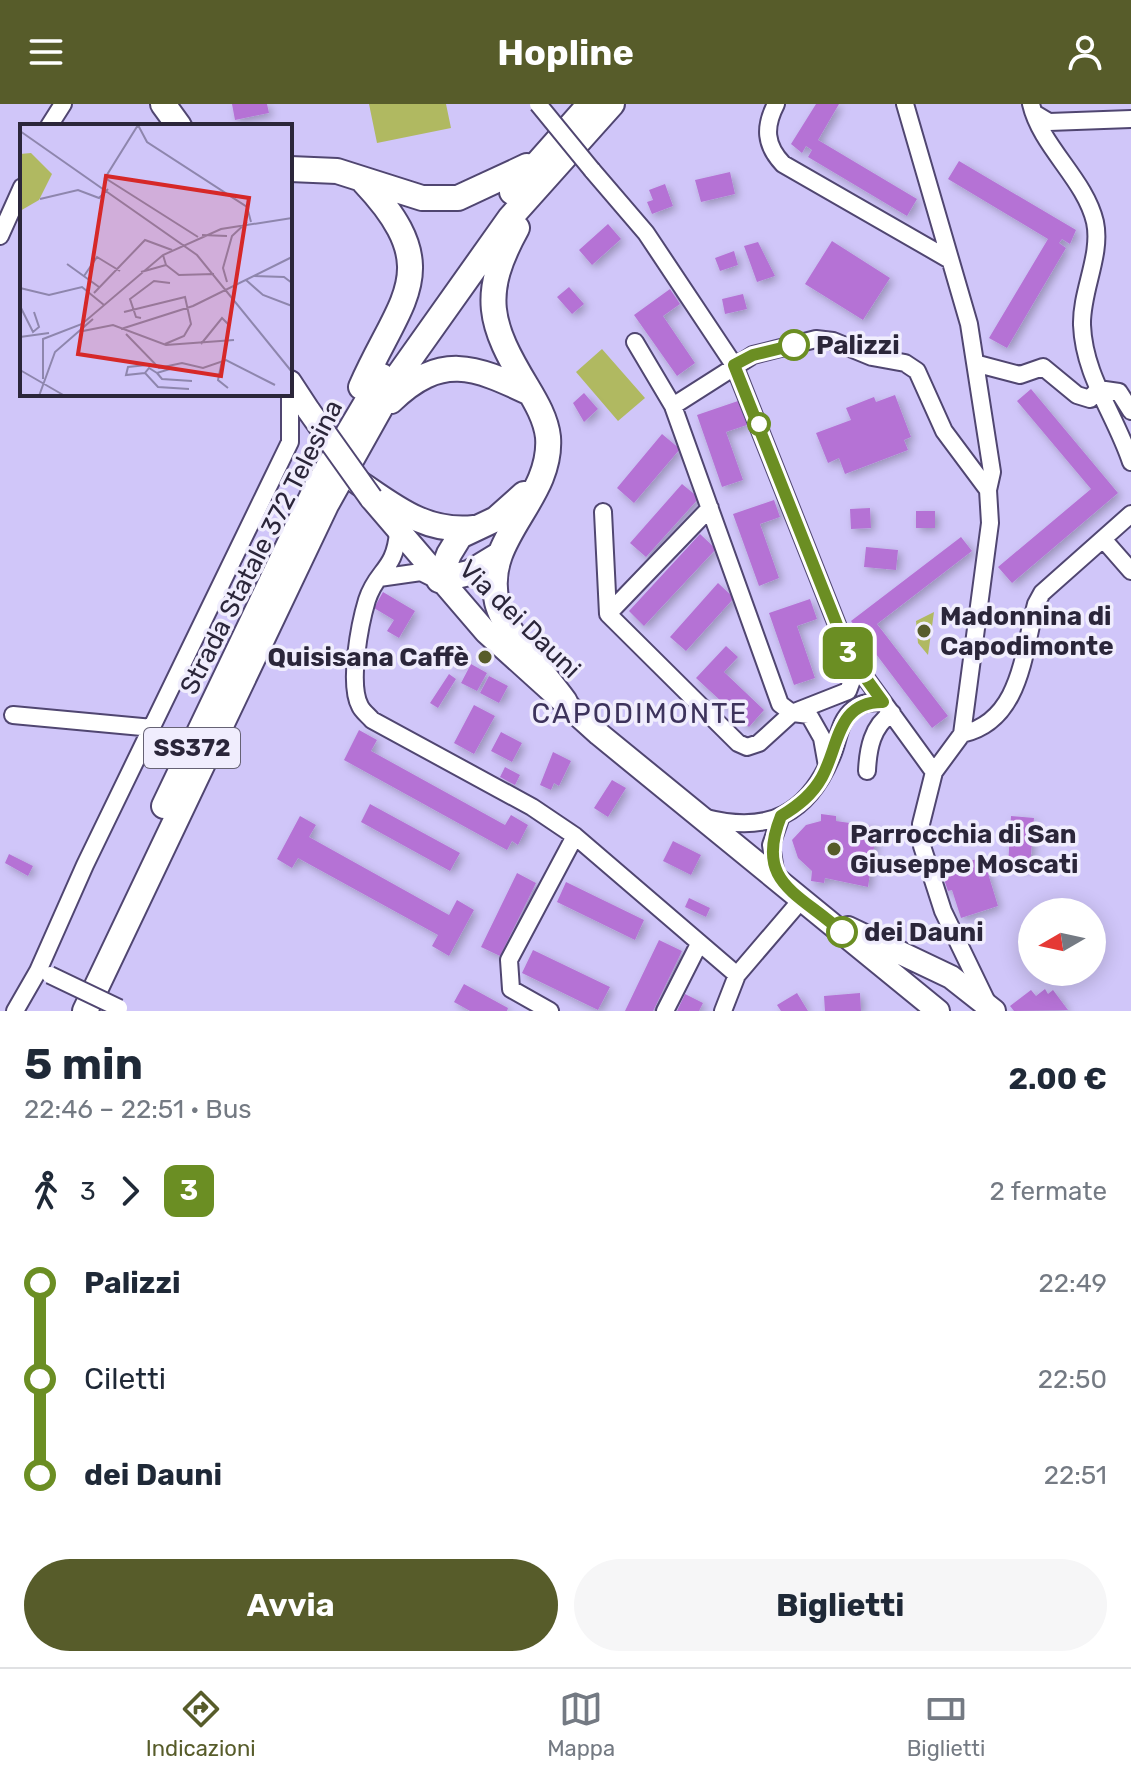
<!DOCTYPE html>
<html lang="it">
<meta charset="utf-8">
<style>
body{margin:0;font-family:Rubik,sans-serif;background:#f6f6f7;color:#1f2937;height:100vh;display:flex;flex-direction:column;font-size:30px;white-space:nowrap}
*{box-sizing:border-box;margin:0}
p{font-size:26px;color:#747a83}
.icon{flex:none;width:44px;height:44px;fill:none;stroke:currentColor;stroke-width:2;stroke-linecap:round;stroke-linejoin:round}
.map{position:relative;height:907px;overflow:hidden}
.drawer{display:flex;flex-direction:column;background:#fff;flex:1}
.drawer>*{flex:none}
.badge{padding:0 16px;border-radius:12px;font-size:28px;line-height:52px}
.needle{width:52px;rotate:261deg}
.tools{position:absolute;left:1018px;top:794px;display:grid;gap:16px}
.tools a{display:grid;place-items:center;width:88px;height:88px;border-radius:50%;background:#fff;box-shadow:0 4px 20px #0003;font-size:40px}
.map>.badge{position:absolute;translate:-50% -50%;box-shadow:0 0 0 4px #fff}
.legs{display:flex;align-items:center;gap:12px;height:88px;padding:0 24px;font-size:26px}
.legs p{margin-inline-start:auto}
.headline{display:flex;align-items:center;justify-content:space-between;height:136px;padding:0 24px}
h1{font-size:44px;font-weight:700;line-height:60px}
.button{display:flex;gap:16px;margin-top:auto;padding:16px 24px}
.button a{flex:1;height:92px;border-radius:48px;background:#575c2a;color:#fff;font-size:32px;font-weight:700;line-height:92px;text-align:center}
.button a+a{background:#f6f6f7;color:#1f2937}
ul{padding:0 24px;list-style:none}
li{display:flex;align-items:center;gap:28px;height:96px;font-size:30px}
li i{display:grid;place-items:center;width:12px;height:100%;margin:0 10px;background:currentColor}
li i::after{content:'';width:20px;height:20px;margin:-10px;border:6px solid;border-radius:50%;background:#fff}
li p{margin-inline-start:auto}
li:first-child i{background:linear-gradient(#0000 50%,currentColor 0)}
li:last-child i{background:linear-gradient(currentColor 50%,#0000 0)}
header{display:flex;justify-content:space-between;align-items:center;height:104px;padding:0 24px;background:#575c2a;color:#fff;font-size:36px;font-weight:700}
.tabs{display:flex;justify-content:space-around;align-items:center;height:112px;border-top:2px solid #e0e1e3;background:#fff;font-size:22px;color:#747a83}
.tabs a{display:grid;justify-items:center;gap:4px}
.tabs .current{color:#575c2a}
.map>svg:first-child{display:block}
.green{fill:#b0b961}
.building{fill:#b572d5;filter:url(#shadow)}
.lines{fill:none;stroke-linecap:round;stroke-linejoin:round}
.minor-casing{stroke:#504671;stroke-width:20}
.major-casing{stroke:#504671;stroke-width:26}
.highway-casing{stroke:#504671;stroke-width:28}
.minor{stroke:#fff;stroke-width:16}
.major{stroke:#fff;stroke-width:22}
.highway{stroke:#fff;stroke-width:24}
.minor-bridge-casing{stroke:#504671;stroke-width:20;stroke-linecap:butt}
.major-bridge-casing{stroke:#504671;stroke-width:26;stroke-linecap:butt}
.minor-bridge{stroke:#fff;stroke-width:16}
.major-bridge{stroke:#fff;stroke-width:22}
.line-1-casing{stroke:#fff;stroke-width:18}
.line-1{stroke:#6b8e23;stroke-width:12}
.stop-1-dot{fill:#fff;stroke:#6b8e23;stroke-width:4}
.poi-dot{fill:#575c2a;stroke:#f0edfd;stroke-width:3}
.labels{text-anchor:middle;stroke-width:7;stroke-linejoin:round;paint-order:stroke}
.shield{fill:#f0edfd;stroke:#666274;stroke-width:2}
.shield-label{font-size:24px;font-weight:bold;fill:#2b263a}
.stop-label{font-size:26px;font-weight:bold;fill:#2b263a;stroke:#f0edfd;text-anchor:start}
.street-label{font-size:26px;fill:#2b263a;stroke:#f0edfd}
.poi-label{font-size:26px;font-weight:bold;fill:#2b263a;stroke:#f0edfd;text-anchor:start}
.neighbourhood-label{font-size:28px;letter-spacing:2px;fill:#3d335c;stroke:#f0edfd}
.inset-road{fill:none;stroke:#8e86ad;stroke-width:2}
.view{fill:#d62828;fill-opacity:0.15;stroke:#d62828;stroke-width:4}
.inset-edge{fill:none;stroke:#2b263a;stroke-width:4}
</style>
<header><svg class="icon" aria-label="menu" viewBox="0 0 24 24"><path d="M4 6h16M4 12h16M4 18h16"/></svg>Hopline<svg class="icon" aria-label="person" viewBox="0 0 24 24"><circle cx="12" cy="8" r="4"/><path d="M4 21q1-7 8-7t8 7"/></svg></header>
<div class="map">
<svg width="1131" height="907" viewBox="0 0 1131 907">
<defs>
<filter id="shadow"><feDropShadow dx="3.5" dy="3.5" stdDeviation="4" flood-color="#0004"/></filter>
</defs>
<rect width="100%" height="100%" fill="#d0c6f9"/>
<path class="green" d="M369,0H446L451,24L377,39Z
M602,245L645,294L618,317L576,268Z
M934,508L928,551L918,539L916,517Z"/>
<path class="building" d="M232,0H267L269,9L235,16Z
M816,0H839L818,36L917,95L907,112L808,53L812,46L806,42L802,49L791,40Z
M959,57L1076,126L1070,140L1062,135L1059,139L1066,144L1007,244L989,234L1048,135L948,75Z
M730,68L735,90L701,98L695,76Z
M665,80L673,102L652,110L647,98L653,96L649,86Z
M608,120L621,135L592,161L579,146Z
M832,137L890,174L863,216L805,180Z
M758,138L775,172L757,178L744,142Z
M734,147L738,161L720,167L715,154Z
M569,183L584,200L572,210L557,193Z
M670,185L680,200L663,212L695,259L677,272L634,211Z
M743,190L747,205L725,210L722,195Z
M1031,285L1118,389L1012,479L998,463L1091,385L1017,297Z
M584,289L598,305L584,318L573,299Z
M895,291L911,333L904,336L908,346L845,370L839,354L828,359L816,329L851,316L846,304L874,293L876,298Z
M738,297L747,321L726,328L743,376L722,383L697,311Z
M662,330L680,345L634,399L617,384Z
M682,380L699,394L646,453L630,439Z
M774,396L780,413L760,420L779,474L759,482L733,410Z
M870,404L871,424L851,425L850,405Z
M916,407H935V424H916Z
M700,430L716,445L644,522L629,507Z
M961,433L972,447L877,520L948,612L932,624L851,517Z
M866,443L898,446L896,466L864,463Z
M718,479L734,494L686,547L670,533Z
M383,488L415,507L399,534L387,527L394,516L374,504Z
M810,495L817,515L797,522L815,574L794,581L769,509Z
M451,541L466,554L458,562L444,549Z
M726,542L738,553L724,568L764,606L749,623L696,574Z
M471,560L487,569L477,587L461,579Z
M449,570L456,575L438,604L430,599Z
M489,572L508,582L499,599L480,589Z
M474,601L495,612L474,650L454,639Z
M359,626L377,636L371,647L505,721L511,711L528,721L518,741L512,737L507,746L344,656Z
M501,628L522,639L512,658L491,647Z
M553,648L571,657L559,682L554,679L551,686L540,681Z
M505,663L520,671L515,681L500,673Z
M612,676L626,684L608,713L594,704Z
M370,700L460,749L450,767L361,718Z
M821,710L836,712V717L877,723L868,783L825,774L824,779L811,777L812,767L798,754L792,736L806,721L821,717Z
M300,712L316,721L309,733L449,811L457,796L474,806L449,852L432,842L438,831L298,754L292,764L277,755Z
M1011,712L1034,714L1030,763L1008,762Z
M673,737L701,751L691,771L663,757Z
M9,750L33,762L28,772L5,759Z
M983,753L998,802L961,814L952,786L948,787L941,766Z
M517,769L536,779L500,852L481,843Z
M566,778L644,816L635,836L557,798Z
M689,794L710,804L706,813L685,803Z
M659,836L682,847L653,907H625Z
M533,846L610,883L598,906L522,869Z
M464,880L508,904L507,907H470L454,898Z
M1045,885L1048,890L1053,886L1068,906L1014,907L1010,902L1031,886L1036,892Z
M797,889L808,907H781L777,901Z
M860,889L861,907H825L824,892Z
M685,890L703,899L699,907H677Z"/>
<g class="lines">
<g class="minor-casing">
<path id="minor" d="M776,0C764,23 765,41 783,60L950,156
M905,0L969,220L992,368L988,386L990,419L962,630L934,668L921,720L922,742L943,807L986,896
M1031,0C1041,43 1085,75 1095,118C1102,151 1081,187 1082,221C1084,272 1115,310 1131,358
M1034,9L1049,18L1131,15
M49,22L63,0
M592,66L646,129L734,261L849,551L934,668
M0,132L22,83
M635,238L673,302
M978,260L1020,271L1043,263L1077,291L1090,295L1098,285
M1098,285L1119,288L1131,307
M603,408L608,510L738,639L747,643L759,639L792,609L848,587L854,571L850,555
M398,428C395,467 377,465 367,496C360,519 348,580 360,602C362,607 369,612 372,616L532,703L575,732L737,871
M1103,435L1131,467
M379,474L421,468L437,476
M608,510L710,404
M792,609L780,600L673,302L753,251L816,235L833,237L872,253L905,259L917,267L944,327L988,386
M793,609L809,611L822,634L827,662
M13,611L153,624
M962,630C1021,617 1023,549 1036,500L1042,489L1131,410
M867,667C868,645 872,622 892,609
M706,714C769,730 809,710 833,649C839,634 839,616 854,605C862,598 873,598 883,598
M776,773L771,741L781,712
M15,907L38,867L85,761L290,338V279
M550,907L511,885L509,856L575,732
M665,907L699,840
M723,907L737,871L802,795"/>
</g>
<g class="major-casing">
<path id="major" d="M290,278L309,307
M371,394L486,528L599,630L938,907
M848,824L951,873L994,907"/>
</g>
<g class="highway-casing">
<path id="highway" d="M163,0L179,22
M290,65L337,67L422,94H458L527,62
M512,88L590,0
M517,124C480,191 489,220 527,283C536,298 546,315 548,333C553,396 481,434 497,498C504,528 546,571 565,598
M361,283C400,194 447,166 364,78
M391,297C441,249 474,262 530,289
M358,378C396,404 426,429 474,424
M439,476L449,450L460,432L496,415L524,390
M439,476L469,469L497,452
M164,702L317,382L382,272
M85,907L326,401L400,269L510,114L612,0"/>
</g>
<use href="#minor" class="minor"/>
<use href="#major" class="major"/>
<use href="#highway" class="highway"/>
<g class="minor-bridge-casing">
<path id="minor-bridge" d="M538,0L592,66
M50,871L119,904"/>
</g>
<g class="major-bridge-casing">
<path id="major-bridge" d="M309,307L371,394"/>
</g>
<use href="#minor-bridge" class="minor-bridge"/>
<use href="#major-bridge" class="major-bridge"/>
</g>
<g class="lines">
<g class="line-1-casing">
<path id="line-1" d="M794,241L753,251L734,261L849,551L883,598C837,597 839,642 822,673C812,691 798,702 781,712C754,779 798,788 842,828"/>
</g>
<use href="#line-1" class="line-1"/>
</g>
<g class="stop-1-dot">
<circle cx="794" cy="241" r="14"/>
<circle cx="759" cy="320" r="10"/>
<circle cx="842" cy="828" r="14"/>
</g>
<g class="poi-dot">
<circle cx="924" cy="527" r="8"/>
<circle cx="485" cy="553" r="8"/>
<circle cx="834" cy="745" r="8"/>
</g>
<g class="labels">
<rect class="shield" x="144" y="624" width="96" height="40" rx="6"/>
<g class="shield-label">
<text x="192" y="652">SS372</text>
</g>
<g class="stop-label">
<text x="816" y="250">Palizzi</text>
<text x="864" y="837">dei Dauni</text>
</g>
<g class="street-label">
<text transform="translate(261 443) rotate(-63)" y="9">Strada Statale 372 Telesina</text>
<text transform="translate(520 515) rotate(44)" y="9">Via dei Dauni</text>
</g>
<g class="poi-label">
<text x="940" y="521">Madonnina di<tspan x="940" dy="30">Capodimonte</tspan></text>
<text x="469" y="562" text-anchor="end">Quisisana Caffè</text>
<text x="850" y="739">Parrocchia di San<tspan x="850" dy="30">Giuseppe Moscati</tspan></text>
</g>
<g class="neighbourhood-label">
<text x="640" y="619">CAPODIMONTE</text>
</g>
</g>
<g transform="translate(20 20)">
<rect width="272" height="272" fill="#d0c6f9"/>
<path d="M11,29L32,50L19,76L0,87V30Z" fill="#b0b961"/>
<path class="inset-road" d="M0,7L177,131L272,248M20,75L58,66L79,74L88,65M182,111L207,112M178,113L85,54L118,1L127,18L227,83L231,98M143,131L146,141L159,151L194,150M47,140L79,163M121,148L146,141M64,152L77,133L100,147M234,152L264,153L272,159M226,156L243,171L272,182M207,158L203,144L212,112L227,98M0,164L29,171L62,163L84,181M74,169L125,116L152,126M0,182L13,208L19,203L14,188M104,188L165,173L171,200L164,212L145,220M121,194L116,193L110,175L134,157L150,159M101,205L173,182L272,133M63,207L93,201L146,221L214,216M106,210L139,244L162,239L183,244L206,236L255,261M0,213L29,209M181,220L202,194L209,201M202,237L198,256L208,264M150,245L137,249L129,244L125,249L138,263L169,265M0,246L45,272M125,249L106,251L108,243L127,241M137,249L142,255L172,257M23,255V215L62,200L143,131L201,105L272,94M19,272L35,228L73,195"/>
<path class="view" d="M86,52L229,74L201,252L58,230Z"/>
<rect width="272" height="272" class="inset-edge"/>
</g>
</svg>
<div class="tools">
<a><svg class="needle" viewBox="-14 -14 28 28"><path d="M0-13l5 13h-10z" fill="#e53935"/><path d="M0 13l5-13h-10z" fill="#747a83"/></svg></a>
</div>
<b class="badge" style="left:848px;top:549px;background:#6b8e23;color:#fff">3</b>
</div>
<section class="drawer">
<div class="headline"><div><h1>5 min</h1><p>22:46 – 22:51 · Bus</p></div><b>2.00 €</b></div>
<div class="legs"><svg class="icon" aria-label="walk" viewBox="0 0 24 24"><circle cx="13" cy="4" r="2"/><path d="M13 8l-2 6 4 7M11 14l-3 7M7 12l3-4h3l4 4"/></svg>3<svg class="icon" aria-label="forward" viewBox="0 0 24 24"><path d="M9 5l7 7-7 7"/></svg><b class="badge" style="background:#6b8e23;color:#fff">3</b><p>2 fermate</p></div>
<ul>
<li><i style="color:#6b8e23"></i><b>Palizzi</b><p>22:49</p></li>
<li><i style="color:#6b8e23"></i><span>Ciletti</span><p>22:50</p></li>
<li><i style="color:#6b8e23"></i><b>dei Dauni</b><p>22:51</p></li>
</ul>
<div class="button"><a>Avvia</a><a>Biglietti</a></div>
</section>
<nav class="tabs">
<a class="current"><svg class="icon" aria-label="directions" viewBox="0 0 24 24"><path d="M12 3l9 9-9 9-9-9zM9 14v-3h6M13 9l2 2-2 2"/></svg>Indicazioni</a>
<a><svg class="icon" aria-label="map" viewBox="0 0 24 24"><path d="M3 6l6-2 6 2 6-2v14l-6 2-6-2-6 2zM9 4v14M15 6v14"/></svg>Mappa</a>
<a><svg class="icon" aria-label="tickets" viewBox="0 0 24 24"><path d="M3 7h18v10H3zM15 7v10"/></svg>Biglietti</a>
</nav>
